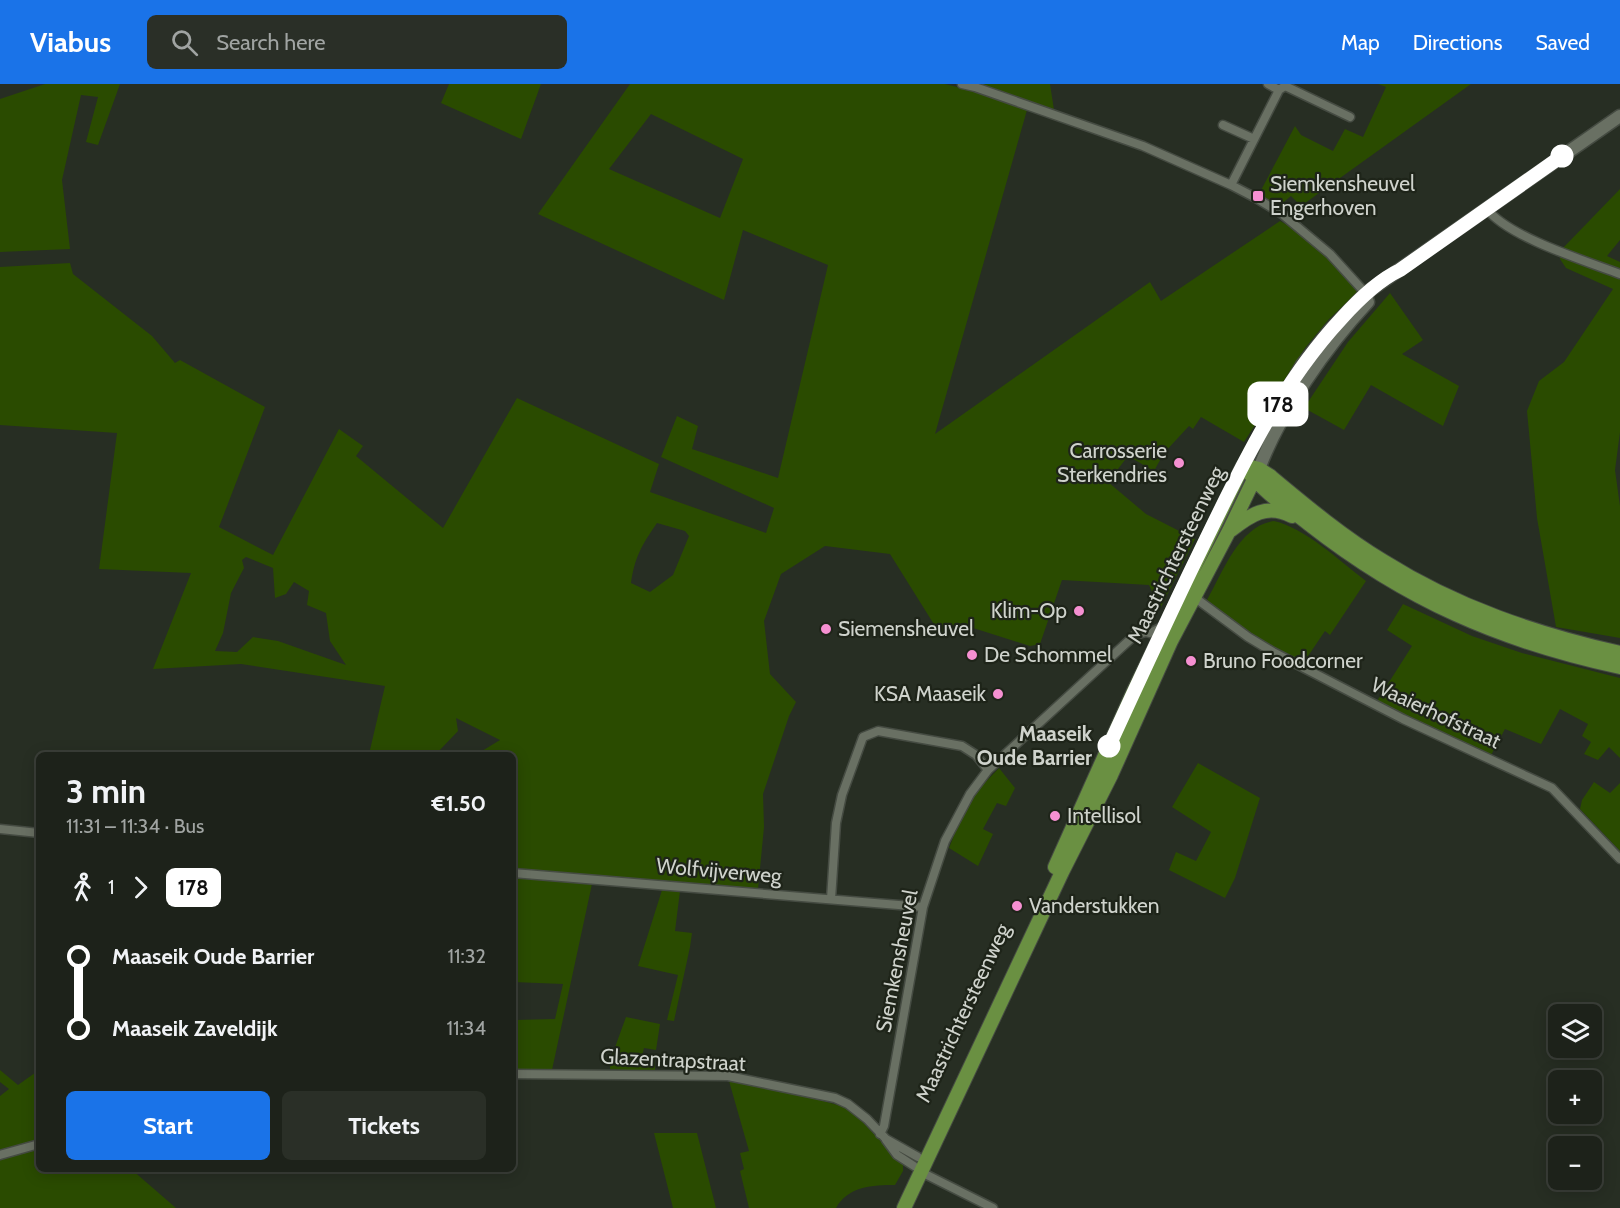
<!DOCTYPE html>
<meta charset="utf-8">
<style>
body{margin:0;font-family:Cabin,sans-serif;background:#2a2f27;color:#f1f3f6;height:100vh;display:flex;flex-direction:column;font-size:22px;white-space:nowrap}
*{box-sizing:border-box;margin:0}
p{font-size:20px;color:#a0a4a2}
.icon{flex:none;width:33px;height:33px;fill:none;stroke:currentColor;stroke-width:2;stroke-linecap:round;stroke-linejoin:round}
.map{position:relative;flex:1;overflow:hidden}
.sheet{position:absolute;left:36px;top:668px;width:480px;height:420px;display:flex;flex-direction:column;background:#1d221a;border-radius:9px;box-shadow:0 3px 15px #0003,0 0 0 2px #3b3f39}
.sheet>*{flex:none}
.badge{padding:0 12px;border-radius:9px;font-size:21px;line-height:39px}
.tools{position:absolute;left:1548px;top:920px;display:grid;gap:12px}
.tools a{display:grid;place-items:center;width:54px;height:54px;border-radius:9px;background:#1d221a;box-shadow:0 3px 15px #0003,0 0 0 2px #3b3f39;font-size:30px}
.map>.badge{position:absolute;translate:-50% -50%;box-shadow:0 0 0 3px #fff}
.legs{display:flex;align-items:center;gap:9px;height:66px;padding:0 30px;font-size:20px}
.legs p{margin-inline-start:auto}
.overview{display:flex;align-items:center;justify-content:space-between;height:102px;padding:0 30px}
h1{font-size:33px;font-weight:700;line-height:45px}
.cta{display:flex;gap:12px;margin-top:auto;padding:12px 30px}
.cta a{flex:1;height:69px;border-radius:9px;background:#1a73e8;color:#fff;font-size:24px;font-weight:700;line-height:69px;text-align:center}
.cta a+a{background:#2a2f27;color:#f1f3f6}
ul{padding:0 30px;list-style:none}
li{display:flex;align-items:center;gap:21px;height:72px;font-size:22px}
li i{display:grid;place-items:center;width:9px;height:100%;margin:0 8px;background:currentColor}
li i::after{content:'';width:15px;height:15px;margin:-8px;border:4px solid;border-radius:50%;background:#1d221a}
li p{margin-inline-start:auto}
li:first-child i{background:linear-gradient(#0000 50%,currentColor 0)}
li:last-child i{background:linear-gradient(currentColor 50%,#0000 0)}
header{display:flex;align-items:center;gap:36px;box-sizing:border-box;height:84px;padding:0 30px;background:#1a73e8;color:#fff}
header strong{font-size:28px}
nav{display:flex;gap:33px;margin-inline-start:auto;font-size:21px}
.search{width:420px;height:54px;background:#2a2f27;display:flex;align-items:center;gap:15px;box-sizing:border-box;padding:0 21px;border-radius:9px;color:#a0a4a2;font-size:22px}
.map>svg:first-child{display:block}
.green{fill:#2a4b00;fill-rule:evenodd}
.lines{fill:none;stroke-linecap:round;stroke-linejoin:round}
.minor-casing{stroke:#454b42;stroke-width:11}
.secondary-casing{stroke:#454b42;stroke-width:15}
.primary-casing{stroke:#454b42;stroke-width:16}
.minor{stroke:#697063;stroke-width:8}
.secondary{stroke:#697063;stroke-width:12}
.primary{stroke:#6a9042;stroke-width:14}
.line-1-casing{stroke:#fff;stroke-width:14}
.line-1{stroke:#fff;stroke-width:9}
.stop-1-dot{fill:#fff;stroke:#fff;stroke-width:3}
.poi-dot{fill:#f590d1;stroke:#1e2419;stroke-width:2}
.labels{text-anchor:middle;stroke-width:4.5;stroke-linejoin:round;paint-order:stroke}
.poi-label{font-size:21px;fill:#cfd3cc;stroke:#1e2419;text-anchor:start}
.street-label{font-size:21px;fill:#cfd3cc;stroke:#1e2419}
.stop-label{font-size:21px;font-weight:bold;fill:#cfd3cc;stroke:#1e2419;text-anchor:end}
</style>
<header>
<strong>Viabus</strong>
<div class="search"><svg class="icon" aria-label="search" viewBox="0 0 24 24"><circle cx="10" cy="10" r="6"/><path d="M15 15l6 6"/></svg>Search here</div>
<nav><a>Map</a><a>Directions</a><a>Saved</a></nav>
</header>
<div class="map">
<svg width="1620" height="1124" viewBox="0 0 1620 1124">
<rect width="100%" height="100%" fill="#272e23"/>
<path class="green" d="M45,0H120L98,61L86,58L98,13L81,11L62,96L70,165L0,168V15Z
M449,0H541L521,55L441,19Z
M630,0H945L977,8L1027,26L935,350L1150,198L1161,217L1280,137C1311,153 1333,179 1356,205L1357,209L1329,235L1305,264L1244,358L1201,333L1193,345L1189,342L1164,369L1154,387L1128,372L1108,398L1146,430L1195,455L1160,525L1149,501L1062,496L1040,560L1030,562L970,543L951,541L940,550L890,470L825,462L781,490L764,537L770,590L796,618L789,632L763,710L764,743L758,805L513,786V670H477L500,656L456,634L458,647L438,668L428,670H369L385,602L241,580L153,585L191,489L99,485L117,349L0,341V183L70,179L73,190L152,252L175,279L180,276L265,323L219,443L273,471L339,345L363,362L356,372L443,444L517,314L659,380L650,408L766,449L774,424L661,373L677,332L698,342L692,365L778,394L828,181L743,146L724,216L538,130ZM651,30L743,75L720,134L609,85ZM657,439L685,447L689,452L673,491L650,508L631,499C635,472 642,461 657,439ZM246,473L273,484L275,514L286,510L294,498L309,507L307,521L326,529L330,557L346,581L278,557L253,553L237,568L215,567L223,549L231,509L244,484L242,476Z
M976,0H1050L1054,26L1045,22Z
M1378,0H1471L1301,122L1291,112L1279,122L1259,110L1295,42L1301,51L1333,67L1345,45L1363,53L1386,3Z
M1620,105V156L1607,172L1620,178V187L1562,165Z
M1560,171L1620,193V348L1615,386L1620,422V554L1556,543L1537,434L1527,327L1539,297L1564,278L1613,205L1566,184L1560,175Z
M1390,209L1423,256L1402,270L1459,302L1443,342L1371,301L1344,346L1304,324L1348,258Z
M1274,437C1305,444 1340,477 1366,497L1330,551L1325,547L1302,581L1237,542L1207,516C1223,488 1239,442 1274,437Z
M1403,520L1472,552L1522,569L1620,594V674L1609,663L1598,676L1584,670L1591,658L1582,652L1588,640L1560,625L1541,660L1505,645L1490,673L1377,617L1412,562L1387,546Z
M1198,679L1260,714L1235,794L1225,814L1169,786L1176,768L1196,777L1211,748L1172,723Z
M999,684L1015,704L1006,722L997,719L983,745L993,750L978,782L949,764L962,731L975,709Z
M1594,698L1610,709L1620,699V767L1580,725L1582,716Z
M513,794L592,800L552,986H513V936L555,935L563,900L513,898Z
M662,806L680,807L675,847L692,849L690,863L674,937L667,936L678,891L638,882Z
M626,933L660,940L656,966L644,964L642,973L655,976V988L610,985V977Z
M0,986L18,1001L39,986V1084L131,1085L176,1124H0V1012L9,1005L0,998Z
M729,997L786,1007L845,1023L857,1032L903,1081V1087L895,1101C873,1101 848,1102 836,1124H749L740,1087L744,1085L740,1069L749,1067Z
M654,1049H697L716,1124H673Z"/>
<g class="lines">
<g class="minor-casing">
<path id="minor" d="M962,0L975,3L1143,62L1231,101L1256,114L1282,130L1330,170L1369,213
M1268,0L1279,6
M1223,41L1254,55
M1231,101L1279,6L1285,2L1350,33
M1487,125C1508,153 1586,177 1620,190
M1194,513L1248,553L1273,568L1403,635L1552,704L1620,775
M0,745L39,749
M513,789L923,823
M831,815L836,739L842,711L863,653L878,647L962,662L976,671L988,686
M513,990L728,992L767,1000L835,1014L848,1020L867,1035L886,1055L918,1073
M880,1050L884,1042L923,823L945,757L970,710L988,686L1135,551L1146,548L1150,549L1164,542
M886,1056L897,1071L914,1082
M0,1071L39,1060
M921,1088L993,1124"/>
</g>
<g class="secondary-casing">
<path id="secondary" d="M1243,382L1302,281L1330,246L1366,209L1620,32
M1259,385C1280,328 1327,262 1368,218"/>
</g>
<g class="primary-casing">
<path id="primary" d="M1251,383L1259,385L1270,392C1306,422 1343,453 1383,477C1456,523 1536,550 1620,569
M1250,390C1266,410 1289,424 1309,440C1406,516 1500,557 1620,583
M1231,446C1250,431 1267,419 1292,432
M1055,783L1133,609L1243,382
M904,1124L1062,788L1111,691L1171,557L1229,447L1259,385"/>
</g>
<use href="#minor" class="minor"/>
<use href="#secondary" class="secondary"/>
<use href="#primary" class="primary"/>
</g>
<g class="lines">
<g class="line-1-casing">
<path id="line-1" d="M1109,662C1137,601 1165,540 1194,480C1236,394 1276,305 1341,235C1358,216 1377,197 1400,186L1562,72"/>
</g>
<use href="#line-1" class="line-1"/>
</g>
<g class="stop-1-dot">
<circle cx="1562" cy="72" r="10"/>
<circle cx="1109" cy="662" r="10"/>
</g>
<g class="poi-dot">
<rect x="1252" y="106" width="12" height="12" rx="3"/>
<circle cx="1179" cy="379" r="6"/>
<circle cx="1079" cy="527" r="6"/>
<circle cx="826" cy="545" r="6"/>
<circle cx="972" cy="571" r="6"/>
<circle cx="1191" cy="577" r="6"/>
<circle cx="998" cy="610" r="6"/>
<circle cx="1055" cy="732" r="6"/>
<circle cx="1017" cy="822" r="6"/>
</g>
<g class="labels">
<g class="poi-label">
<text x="1270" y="107">Siemkensheuvel<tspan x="1270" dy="24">Engerhoven</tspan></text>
<text x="1167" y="374" text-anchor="end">Carrosserie<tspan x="1167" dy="24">Sterkendries</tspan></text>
<text x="1067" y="534" text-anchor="end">Klim-Op</text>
<text x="838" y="552">Siemensheuvel</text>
<text x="984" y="578">De Schommel</text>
<text x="1203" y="584">Bruno Foodcorner</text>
<text x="986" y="617" text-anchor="end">KSA Maaseik</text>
<text x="1067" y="739">Intellisol</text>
<text x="1029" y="829">Vanderstukken</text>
</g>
<g class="street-label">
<text transform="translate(1176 471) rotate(-64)" y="7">Maastrichtersteenweg</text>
<text transform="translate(1436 629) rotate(25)" y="7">Waaierhofstraat</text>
<text transform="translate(719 787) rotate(5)" y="7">Wolfvijverweg</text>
<text transform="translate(897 877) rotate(-79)" y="7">Siemkensheuvel</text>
<text transform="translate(963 929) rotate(-65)" y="7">Maastrichtersteenweg</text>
<text transform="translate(673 976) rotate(3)" y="7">Glazentrapstraat</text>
</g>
<g class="stop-label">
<text x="1092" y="657">Maaseik<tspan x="1092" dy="24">Oude Barrier</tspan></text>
</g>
</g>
</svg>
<div class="tools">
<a><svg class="icon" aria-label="layers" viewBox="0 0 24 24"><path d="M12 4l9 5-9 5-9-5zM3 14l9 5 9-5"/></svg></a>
<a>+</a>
<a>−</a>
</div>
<b class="badge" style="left:1278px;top:320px;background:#fff;color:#111">178</b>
<section class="sheet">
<div class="overview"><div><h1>3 min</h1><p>11:31 – 11:34 · Bus</p></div><b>€1.50</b></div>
<div class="legs"><svg class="icon" aria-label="walk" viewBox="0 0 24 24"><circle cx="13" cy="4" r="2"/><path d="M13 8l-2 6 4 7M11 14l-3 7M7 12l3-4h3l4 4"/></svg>1<svg class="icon" aria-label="forward" viewBox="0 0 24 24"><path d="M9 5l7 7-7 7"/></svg><b class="badge" style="background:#fff;color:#111">178</b></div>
<ul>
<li><i style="color:#fff"></i><b>Maaseik Oude Barrier</b><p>11:32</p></li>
<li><i style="color:#fff"></i><b>Maaseik Zaveldijk</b><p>11:34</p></li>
</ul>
<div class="cta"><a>Start</a><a>Tickets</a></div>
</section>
</div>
